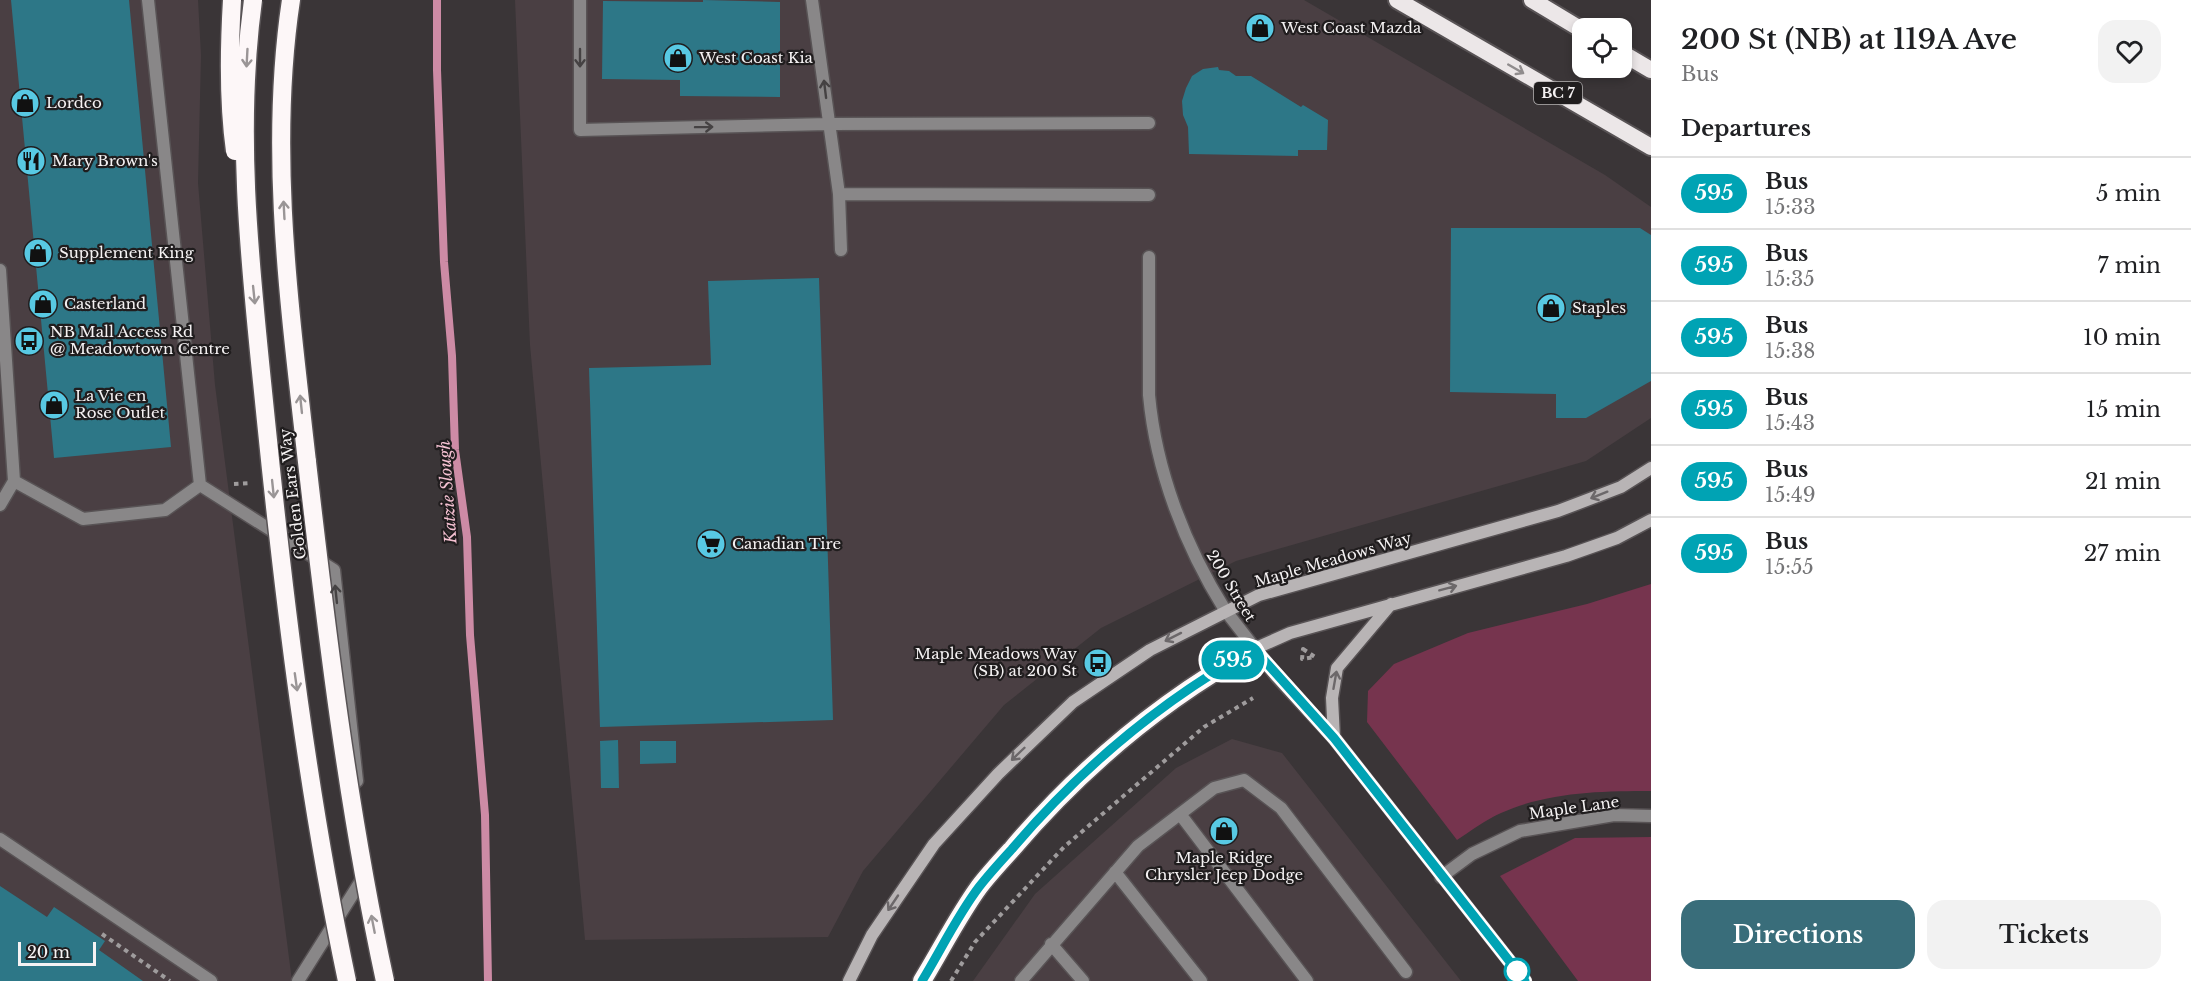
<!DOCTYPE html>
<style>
body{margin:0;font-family:"Libre Baskerville",serif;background:#f2f2f2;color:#202124;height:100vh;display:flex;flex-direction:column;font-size:22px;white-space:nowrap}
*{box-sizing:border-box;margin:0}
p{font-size:20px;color:#757577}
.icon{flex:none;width:33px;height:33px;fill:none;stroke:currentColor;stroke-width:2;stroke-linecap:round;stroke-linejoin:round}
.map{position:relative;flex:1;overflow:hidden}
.details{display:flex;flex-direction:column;background:#fff;width:540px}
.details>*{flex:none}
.badge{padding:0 12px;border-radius:20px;font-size:21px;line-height:39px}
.fabs{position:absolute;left:1572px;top:18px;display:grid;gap:12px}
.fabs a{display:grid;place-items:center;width:60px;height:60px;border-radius:12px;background:#fff;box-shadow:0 3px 9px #0003;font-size:30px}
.scale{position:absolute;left:18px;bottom:15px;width:78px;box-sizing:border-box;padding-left:6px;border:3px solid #f5f2f3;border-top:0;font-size:16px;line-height:21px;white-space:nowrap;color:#f5f2f3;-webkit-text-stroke:4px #201d1e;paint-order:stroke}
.map>.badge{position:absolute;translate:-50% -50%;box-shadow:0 0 0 3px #fff}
h2{padding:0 30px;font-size:22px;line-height:54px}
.round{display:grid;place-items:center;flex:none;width:63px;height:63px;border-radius:18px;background:#f2f2f2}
.head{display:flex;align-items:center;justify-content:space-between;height:102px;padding:0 30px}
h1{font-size:28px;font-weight:600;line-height:45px}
.primary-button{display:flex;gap:12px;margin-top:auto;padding:12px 30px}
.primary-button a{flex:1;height:69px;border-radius:18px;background:#396d7a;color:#fff;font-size:24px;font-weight:600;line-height:69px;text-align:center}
.primary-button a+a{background:#f2f2f2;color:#202124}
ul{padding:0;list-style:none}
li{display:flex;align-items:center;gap:18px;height:72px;padding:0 30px;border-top:2px solid #e0e0e0}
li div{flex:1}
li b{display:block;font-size:22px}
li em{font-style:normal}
li .badge{min-width:66px;font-weight:700;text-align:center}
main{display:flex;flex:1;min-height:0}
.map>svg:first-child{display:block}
.built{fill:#4a3f43}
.green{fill:#76344e}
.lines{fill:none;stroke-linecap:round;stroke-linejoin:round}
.stream{stroke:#cd8ba5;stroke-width:8}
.building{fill:#2d7787}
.service-casing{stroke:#585355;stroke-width:15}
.minor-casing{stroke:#585355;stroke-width:15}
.tertiary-casing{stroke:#585355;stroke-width:15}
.secondary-casing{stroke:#585355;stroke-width:15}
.trunk-casing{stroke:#585355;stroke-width:20}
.motorway-casing{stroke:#585355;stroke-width:21}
.path{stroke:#9f9c9d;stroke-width:4;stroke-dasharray:4.5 4.5;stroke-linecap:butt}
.service{stroke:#898788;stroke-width:12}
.minor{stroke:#898788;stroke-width:12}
.tertiary{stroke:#898788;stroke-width:12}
.secondary{stroke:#b8b4b5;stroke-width:12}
.trunk{stroke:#ece7e8;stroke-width:16}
.motorway{stroke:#fdf7f8;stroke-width:18}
.motorway-bridge-casing{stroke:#585355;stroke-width:21;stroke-linecap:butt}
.motorway-bridge{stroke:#fdf7f8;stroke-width:18}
.oneway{stroke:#9a9596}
.oneway2{stroke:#454243}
.oneway3{stroke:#908c8d}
.oneway4{stroke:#6c686a}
.line-casing{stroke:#fff;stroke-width:14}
.line{stroke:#00a3b4;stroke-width:9}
.stop-dot{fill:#fff;stroke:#00a3b4;stroke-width:3}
.labels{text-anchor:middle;stroke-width:4.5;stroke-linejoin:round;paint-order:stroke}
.shield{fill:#201d1e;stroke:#b5b2b3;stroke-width:1.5}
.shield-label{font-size:14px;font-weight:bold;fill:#f5f2f3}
.poi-label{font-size:15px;fill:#f5f2f3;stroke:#201d1e;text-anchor:start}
.street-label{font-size:15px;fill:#f5f2f3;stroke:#201d1e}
.water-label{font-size:16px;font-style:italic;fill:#f5c1d2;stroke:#201d1e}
</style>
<main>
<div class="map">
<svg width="1651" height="981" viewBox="0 0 1651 981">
<rect width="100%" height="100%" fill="#3a3537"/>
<path class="built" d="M0,0H198L201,55L198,183L215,385L292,981H0Z
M515,0H1304L1605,175L1651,207V418L1586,461L1236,561L1101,628L1004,705L863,871L828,937L585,940L530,345Z
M1232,739L1282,753L1461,981H973L1035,894L1176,768Z"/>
<path class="green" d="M1651,584V791C1600,791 1548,792 1501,813C1485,820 1471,831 1457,840L1367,722L1368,691L1394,664L1468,633L1587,604Z
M1651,837V981H1578L1500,876L1575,838Z"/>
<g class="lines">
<path class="stream" d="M437,0V70L444,262L452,356L455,450L467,537L470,635L485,815L488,981"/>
</g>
<path class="building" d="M11,0H129L171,447L54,458Z
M703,0L780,2V97L680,96V80L602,79L603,1L703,2Z
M1218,67L1219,70L1229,71L1236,76H1251L1301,107L1303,105L1328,120L1327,150H1298V156L1189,154L1188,127L1183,115L1182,101L1186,88L1192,76L1203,69Z
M1451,228H1640L1651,235V381L1586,418H1556V394L1450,392Z
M819,278L833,720L600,727L589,368L711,365L708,281Z
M618,740L619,788H601L600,741Z
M640,741H676V763L640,764Z
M0,886L47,917L54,907L105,941L99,950L143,981H0Z"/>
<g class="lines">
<g class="service-casing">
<path id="service" d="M580,0V130L829,124L1149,123
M812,0L839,194L841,250
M839,194L1149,195
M0,270L14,481L0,505
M14,481L83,519L165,510L200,485L148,0
M200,485L334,570L357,781
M1180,814L1307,981
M0,839L211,981
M1115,872L1201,981
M1051,944L1083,981
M298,981L366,873
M1021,981L1138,846L1214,788L1244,780L1281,808L1406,972"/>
</g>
<g class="minor-casing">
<path id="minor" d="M1149,257V395C1156,471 1185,546 1225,610
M1441,877L1472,854L1520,831L1614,815L1651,816"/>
</g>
<g class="tertiary-casing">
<path id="tertiary" d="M1225,610L1277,677L1334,738L1525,981"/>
</g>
<g class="secondary-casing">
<path id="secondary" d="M1254,649L1290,633L1566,556L1617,538L1651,520
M1334,738L1332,698L1337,668L1391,604
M849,981L872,935L934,844L998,774L1073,702L1150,650L1259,595L1558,511L1621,487L1651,468"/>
</g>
<g class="trunk-casing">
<path id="trunk" d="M1397,0L1651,147
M1532,0L1582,30
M1622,53L1651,70"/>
</g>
<g class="motorway-casing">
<path id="motorway" d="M291,0C268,152 290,310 307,462
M922,981C941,950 958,916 979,887C989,874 1001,861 1012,849C1080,769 1162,700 1254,649"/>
</g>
<path class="path" d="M234,484L251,483
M1303,649L1315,657L1302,659Z
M102,934L170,981
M951,981L975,942L1064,847L1204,727L1253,698"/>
<use href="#service" class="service"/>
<use href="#minor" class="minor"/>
<use href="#tertiary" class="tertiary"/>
<use href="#secondary" class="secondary"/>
<use href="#trunk" class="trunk"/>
<use href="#motorway" class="motorway"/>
<g class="motorway-bridge-casing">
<path id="motorway-bridge" d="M232,0C229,50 228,101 235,151
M253,0C234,140 252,281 266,421C285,609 308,796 347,981
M307,462C327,636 348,810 385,981"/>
</g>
<use href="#motorway-bridge" class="motorway-bridge"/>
</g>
<defs><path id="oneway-shaft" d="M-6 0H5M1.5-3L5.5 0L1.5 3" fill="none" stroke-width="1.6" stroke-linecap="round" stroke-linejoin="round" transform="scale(1.5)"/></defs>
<g class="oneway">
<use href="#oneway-shaft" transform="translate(247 58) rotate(93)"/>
<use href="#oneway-shaft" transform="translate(284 210) rotate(-93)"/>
<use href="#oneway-shaft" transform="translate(254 295) rotate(84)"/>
<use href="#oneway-shaft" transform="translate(301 404) rotate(-96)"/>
<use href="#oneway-shaft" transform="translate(273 489) rotate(84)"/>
<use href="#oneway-shaft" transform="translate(296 682) rotate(82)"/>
<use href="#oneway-shaft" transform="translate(373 924) rotate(-101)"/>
</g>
<g class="oneway2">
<use href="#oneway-shaft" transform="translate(580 58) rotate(90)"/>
<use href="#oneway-shaft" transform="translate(825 89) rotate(-97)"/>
<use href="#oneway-shaft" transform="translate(704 127) rotate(-1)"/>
<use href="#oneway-shaft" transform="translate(336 594) rotate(-96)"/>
</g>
<use class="oneway3" href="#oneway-shaft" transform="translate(1516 69) rotate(30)"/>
<g class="oneway4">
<use href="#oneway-shaft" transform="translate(1599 495) rotate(158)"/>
<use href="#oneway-shaft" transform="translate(1448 588) rotate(-15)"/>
<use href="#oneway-shaft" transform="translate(1173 637) rotate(153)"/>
<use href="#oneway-shaft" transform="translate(1335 680) rotate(-80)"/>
<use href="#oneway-shaft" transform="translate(1018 754) rotate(136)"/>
<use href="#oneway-shaft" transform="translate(893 903) rotate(124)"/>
</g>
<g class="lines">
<g class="line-casing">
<path id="line" d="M922,981C941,950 957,916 979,887C989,874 1001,861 1012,849C1080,769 1162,700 1254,649L1334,738L1525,981"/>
</g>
<use href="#line" class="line"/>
</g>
<defs>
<g id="shop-disc" transform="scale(1.5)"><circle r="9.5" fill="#58c9e3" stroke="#201d1e"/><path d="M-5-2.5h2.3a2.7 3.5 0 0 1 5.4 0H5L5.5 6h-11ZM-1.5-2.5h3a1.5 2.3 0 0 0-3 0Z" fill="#111"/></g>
<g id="restaurant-disc" transform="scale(1.5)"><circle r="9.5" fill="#58c9e3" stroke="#201d1e"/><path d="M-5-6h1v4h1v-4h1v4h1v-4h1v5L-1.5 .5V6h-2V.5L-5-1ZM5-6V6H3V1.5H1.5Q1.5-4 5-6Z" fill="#111"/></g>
<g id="bus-disc" transform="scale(1.5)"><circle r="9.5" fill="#58c9e3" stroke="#201d1e"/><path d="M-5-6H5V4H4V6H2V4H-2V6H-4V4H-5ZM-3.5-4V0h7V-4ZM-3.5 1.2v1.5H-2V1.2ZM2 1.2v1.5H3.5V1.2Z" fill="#111"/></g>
<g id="supermarket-disc" transform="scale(1.5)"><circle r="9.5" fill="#58c9e3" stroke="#201d1e"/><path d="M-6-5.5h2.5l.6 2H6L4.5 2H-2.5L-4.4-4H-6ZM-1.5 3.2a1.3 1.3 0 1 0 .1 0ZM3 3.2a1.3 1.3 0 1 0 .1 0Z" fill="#111"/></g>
</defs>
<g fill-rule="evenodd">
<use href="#shop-disc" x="1260" y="28"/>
<use href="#shop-disc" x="678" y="58"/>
<use href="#shop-disc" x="25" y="103"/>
<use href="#restaurant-disc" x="31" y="161"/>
<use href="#shop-disc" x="38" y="253"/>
<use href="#shop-disc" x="43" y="304"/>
<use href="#shop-disc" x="1551" y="308"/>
<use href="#bus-disc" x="29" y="341"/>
<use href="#shop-disc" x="54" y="405"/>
<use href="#supermarket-disc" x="711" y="544"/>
<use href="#bus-disc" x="1098" y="663"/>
<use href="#shop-disc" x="1224" y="831"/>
</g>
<circle class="stop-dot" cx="1517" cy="971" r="12"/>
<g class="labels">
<rect class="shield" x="1534" y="82" width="48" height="22" rx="4.5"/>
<g class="shield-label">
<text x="1558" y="98">BC 7</text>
</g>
<g class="poi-label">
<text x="1281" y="33">West Coast Mazda</text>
<text x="699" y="63">West Coast Kia</text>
<text x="46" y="108">Lordco</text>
<text x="52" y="166">Mary Brown's</text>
<text x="59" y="258">Supplement King</text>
<text x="64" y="309">Casterland</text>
<text x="1572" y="313">Staples</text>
<text x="50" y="337">NB Mall Access Rd<tspan x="50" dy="17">@ Meadowtown Centre</tspan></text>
<text x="75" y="401">La Vie en<tspan x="75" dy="17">Rose Outlet</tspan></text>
<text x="732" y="549">Canadian Tire</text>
<text x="1077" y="659" text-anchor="end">Maple Meadows Way<tspan x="1077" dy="17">(SB) at 200 St</tspan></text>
<text x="1224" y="863" text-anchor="middle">Maple Ridge<tspan x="1224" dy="17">Chrysler Jeep Dodge</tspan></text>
</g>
<g class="street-label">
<text transform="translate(293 494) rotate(-97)" y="5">Golden Ears Way</text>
<text transform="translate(1333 560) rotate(-16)" y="5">Maple Meadows Way</text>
<text transform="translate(1231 586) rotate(59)" y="5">200 Street</text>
<text transform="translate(1574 808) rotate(-8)" y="5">Maple Lane</text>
</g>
<g class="water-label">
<text transform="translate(447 492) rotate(-94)" y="6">Katzie Slough</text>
</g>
</g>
</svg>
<div class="fabs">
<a><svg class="icon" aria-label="locate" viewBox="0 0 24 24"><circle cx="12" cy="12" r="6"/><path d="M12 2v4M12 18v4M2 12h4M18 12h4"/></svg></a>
</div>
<div class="scale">20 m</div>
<b class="badge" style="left:1233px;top:660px;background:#00a3b4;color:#fff">595</b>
</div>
<section class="details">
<div class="head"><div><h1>200 St (NB) at 119A Ave</h1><p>Bus</p></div><a class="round"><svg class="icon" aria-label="heart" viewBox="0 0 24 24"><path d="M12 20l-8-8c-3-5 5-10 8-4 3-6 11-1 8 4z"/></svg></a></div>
<h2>Departures</h2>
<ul>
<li><span class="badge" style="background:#00a3b4;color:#fff">595</span><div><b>Bus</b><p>15:33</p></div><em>5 min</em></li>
<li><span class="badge" style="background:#00a3b4;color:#fff">595</span><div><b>Bus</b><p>15:35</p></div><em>7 min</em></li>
<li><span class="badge" style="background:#00a3b4;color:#fff">595</span><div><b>Bus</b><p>15:38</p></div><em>10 min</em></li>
<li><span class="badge" style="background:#00a3b4;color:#fff">595</span><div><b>Bus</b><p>15:43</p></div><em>15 min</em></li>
<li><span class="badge" style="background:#00a3b4;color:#fff">595</span><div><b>Bus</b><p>15:49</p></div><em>21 min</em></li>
<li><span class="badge" style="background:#00a3b4;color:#fff">595</span><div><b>Bus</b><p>15:55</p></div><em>27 min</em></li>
</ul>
<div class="primary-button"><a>Directions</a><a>Tickets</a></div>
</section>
</main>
